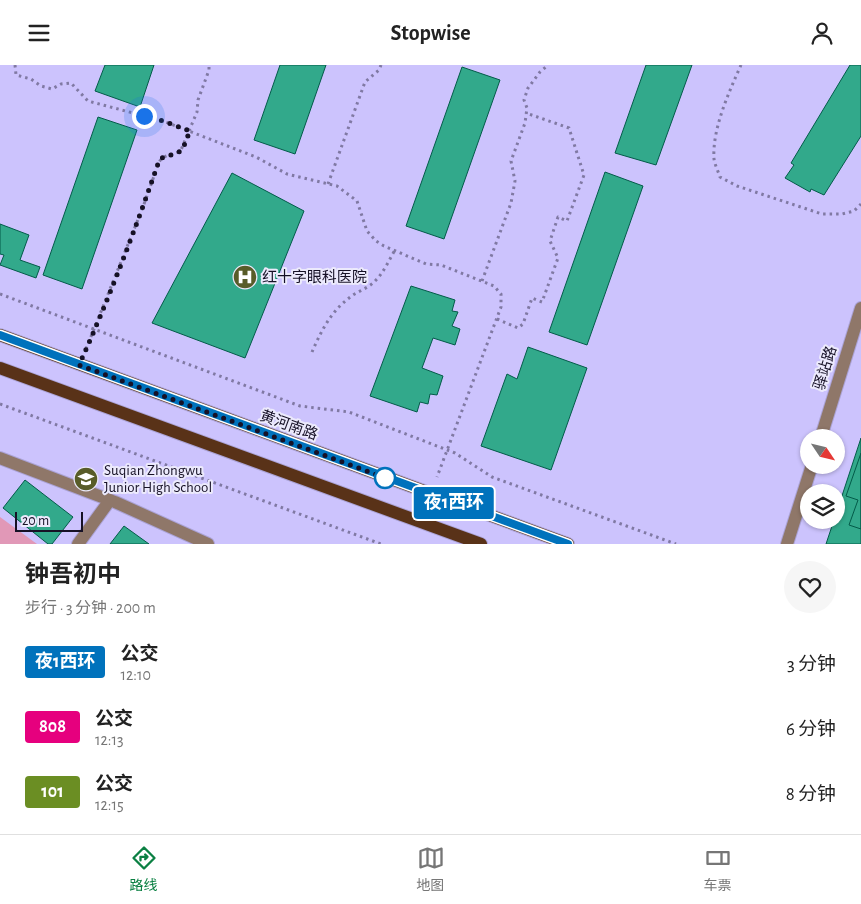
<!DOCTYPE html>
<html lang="zh">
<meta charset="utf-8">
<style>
body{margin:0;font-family:"Alegreya Sans","Noto Sans SC",sans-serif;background:#f6f6f6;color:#222;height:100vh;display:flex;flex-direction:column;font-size:19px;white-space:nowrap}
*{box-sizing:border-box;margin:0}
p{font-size:16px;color:#767676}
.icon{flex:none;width:28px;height:28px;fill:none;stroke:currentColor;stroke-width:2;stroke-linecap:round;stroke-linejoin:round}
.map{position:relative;height:479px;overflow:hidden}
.sheet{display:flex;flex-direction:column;background:#fff;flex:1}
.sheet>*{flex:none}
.badge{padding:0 10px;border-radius:4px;font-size:18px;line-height:32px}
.needle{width:32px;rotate:125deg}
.tools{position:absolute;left:800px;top:364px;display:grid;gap:10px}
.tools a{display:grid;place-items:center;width:45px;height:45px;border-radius:50%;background:#fff;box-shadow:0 1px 4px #0004;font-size:25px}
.scale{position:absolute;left:15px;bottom:12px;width:68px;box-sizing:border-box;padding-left:5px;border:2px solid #161126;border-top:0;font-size:14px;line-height:18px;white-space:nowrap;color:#161126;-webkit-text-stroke:4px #eceafc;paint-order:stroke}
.you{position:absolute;width:25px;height:25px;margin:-12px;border:4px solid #fff;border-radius:50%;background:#1a73e8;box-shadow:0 0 0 8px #1a73e833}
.map>.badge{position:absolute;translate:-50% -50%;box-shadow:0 0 0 2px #fff}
.round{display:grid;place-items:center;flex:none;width:52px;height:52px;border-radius:26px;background:#f6f6f6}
.head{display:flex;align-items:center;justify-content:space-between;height:85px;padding:0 25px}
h1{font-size:24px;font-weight:700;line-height:38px}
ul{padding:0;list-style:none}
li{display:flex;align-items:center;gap:15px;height:65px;padding:0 25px}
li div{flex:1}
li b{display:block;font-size:19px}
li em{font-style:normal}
li .badge{min-width:55px;font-weight:700;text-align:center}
header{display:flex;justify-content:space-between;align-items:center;height:65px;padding:0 25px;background:#fff;font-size:22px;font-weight:700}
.menu{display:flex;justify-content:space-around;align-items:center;height:70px;border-top:1px solid #e0e0e0;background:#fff;font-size:14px;color:#767676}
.menu a{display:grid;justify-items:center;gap:2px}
.menu .on{color:#0b8043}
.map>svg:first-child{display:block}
.green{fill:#e198b7}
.building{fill:#32a98b;stroke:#035b49}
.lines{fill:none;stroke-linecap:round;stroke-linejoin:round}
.lane-casing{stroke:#aba3d6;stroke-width:14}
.street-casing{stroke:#aba3d6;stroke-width:14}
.primary-casing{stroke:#aba3d6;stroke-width:14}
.path{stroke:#8079a3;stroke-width:3;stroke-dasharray:2.5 4;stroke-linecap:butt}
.lane{stroke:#8f7769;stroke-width:12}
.street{stroke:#8f7769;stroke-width:12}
.primary{stroke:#593218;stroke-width:12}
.line-casing{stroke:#fff;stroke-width:11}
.line{stroke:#0072bc;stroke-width:8}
.walk{stroke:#161126;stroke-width:5;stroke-dasharray:0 9}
.stop-dot{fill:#fff;stroke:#0072bc;stroke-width:2.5}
.labels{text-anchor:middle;stroke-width:4;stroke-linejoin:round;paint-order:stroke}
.poi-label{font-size:15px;fill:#161126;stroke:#eceafc;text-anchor:start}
.street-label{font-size:15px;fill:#161126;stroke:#eceafc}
</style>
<header><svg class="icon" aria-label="menu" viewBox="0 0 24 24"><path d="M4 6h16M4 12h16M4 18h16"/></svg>Stopwise<svg class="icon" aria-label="person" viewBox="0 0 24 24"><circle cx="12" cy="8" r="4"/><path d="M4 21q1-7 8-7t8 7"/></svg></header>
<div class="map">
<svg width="861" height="479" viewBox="0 0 861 479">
<rect width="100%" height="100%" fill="#ccc3fd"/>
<path class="green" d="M0,452L37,479H0Z"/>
<path class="building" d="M105,0H154L140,42L95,26Z
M280,0H326L295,89L254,75Z
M646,0H692L656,100L615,88Z
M850,0H861V71L824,130L811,124L810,127L785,113L794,100L791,98Z
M462,2L500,15L444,174L406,161Z
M98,52L137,65L82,224L43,210Z
M605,107L643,121L587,280L549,267Z
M232,108L304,146L245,293L152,258Z
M0,159L29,170L20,195L40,202L36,213L0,200L4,190L0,189Z
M411,221L455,235L452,246L458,247L452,261L460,264L455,280L433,273L422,303L443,311L437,330L430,329L428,339L420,337L417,347L370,331Z
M528,282L587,303L551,405L481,381L507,309L517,314Z
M861,373V479H826L834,455H836V449Z
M861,388V464L849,460L858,435L846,431Z
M25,415L73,452L52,479H48L3,443Z
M124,461L149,479H110Z"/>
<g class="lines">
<g class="lane-casing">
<path id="lane" d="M0,393L115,437L208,479
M78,479L110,435"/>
</g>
<g class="street-casing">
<path id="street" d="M821,372L861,243
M787,479L812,400"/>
</g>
<g class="primary-casing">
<path id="primary" d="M0,270L568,479
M0,303L481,479"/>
</g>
<path class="path" d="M15,0L16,10L31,14L41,21L52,24L61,19L71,18L88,36L163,56L256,92L287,109L337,121L357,136L367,166L376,176L384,181L426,199L441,200L494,221L501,229V242L437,412
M741,0C729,27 712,64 714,94C715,100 718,106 720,112L737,121L822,149H842L854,146L861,139
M328,119L365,17L379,5L381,0
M482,216L511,138L515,116L511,96L525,58L527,43L524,35L528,23L540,7L548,0
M0,229L300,341L349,347L455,388L492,412L676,479
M497,254L518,263L523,259L532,233L542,237L558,193L550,176L558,152L567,156L584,110L569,63L526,48
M86,284L143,142L159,97C165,88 174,91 181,85L197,47L198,35L209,5V0
M312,287C319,271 328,252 341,240C345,236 349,233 353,230C361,225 370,222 376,215C384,207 389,195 395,185
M0,339L381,479"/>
<use href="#lane" class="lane"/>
<use href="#street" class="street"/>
<use href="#primary" class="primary"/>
</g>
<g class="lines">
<g class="line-casing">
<path id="line" d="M0,270L568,479"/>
</g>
<use href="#line" class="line"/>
<path class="walk" d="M144,51L163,56L190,66C187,72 185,81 181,85C175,92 165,88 159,96C135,165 109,234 79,300L394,416L385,413"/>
</g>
<defs>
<g id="hospital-disc" transform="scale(1.25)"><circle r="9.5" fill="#585c29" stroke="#eceafc"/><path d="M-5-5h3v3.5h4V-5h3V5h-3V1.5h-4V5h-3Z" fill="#fff"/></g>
<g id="school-disc" transform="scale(1.25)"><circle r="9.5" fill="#585c29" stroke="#eceafc"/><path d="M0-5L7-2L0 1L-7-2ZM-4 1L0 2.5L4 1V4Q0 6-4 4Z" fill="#fff"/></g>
</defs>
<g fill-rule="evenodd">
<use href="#hospital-disc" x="245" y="212"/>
<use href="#school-disc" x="86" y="414"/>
</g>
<circle class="stop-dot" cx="385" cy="413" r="10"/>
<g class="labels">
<g class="poi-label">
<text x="262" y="217">红十字眼科医院</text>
<text x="104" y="410">Suqian Zhongwu<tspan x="104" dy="17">Junior High School</tspan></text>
</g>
<g class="street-label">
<text transform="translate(825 303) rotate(-73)" y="5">驿站路</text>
<text transform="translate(289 360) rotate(20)" y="5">黄河南路</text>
</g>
</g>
</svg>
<div class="tools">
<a><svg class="needle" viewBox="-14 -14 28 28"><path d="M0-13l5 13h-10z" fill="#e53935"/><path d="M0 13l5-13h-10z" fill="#767676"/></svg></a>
<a><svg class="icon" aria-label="layers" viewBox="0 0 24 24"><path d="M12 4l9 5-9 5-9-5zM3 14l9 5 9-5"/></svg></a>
</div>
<div class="scale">20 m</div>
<div class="you" style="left:144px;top:51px"></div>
<b class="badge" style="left:454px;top:438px;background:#0072bc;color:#fff">夜1西环</b>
</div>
<section class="sheet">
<div class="head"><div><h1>钟吾初中</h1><p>步行 · 3 分钟 · 200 m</p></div><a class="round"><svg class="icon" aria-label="heart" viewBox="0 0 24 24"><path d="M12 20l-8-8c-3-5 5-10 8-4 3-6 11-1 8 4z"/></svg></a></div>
<ul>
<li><span class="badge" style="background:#0072bc;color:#fff">夜1西环</span><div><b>公交</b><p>12:10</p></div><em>3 分钟</em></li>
<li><span class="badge" style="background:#e6007e;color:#fff">808</span><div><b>公交</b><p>12:13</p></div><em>6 分钟</em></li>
<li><span class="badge" style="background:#6b8e23;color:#fff">101</span><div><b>公交</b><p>12:15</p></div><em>8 分钟</em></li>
</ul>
</section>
<nav class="menu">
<a class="on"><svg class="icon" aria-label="directions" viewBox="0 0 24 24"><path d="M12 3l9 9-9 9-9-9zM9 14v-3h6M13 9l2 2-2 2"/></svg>路线</a>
<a><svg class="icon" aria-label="map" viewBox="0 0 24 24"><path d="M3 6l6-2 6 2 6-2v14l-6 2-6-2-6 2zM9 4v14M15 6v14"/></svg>地图</a>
<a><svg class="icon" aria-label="tickets" viewBox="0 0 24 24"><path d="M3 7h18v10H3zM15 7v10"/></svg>车票</a>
</nav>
